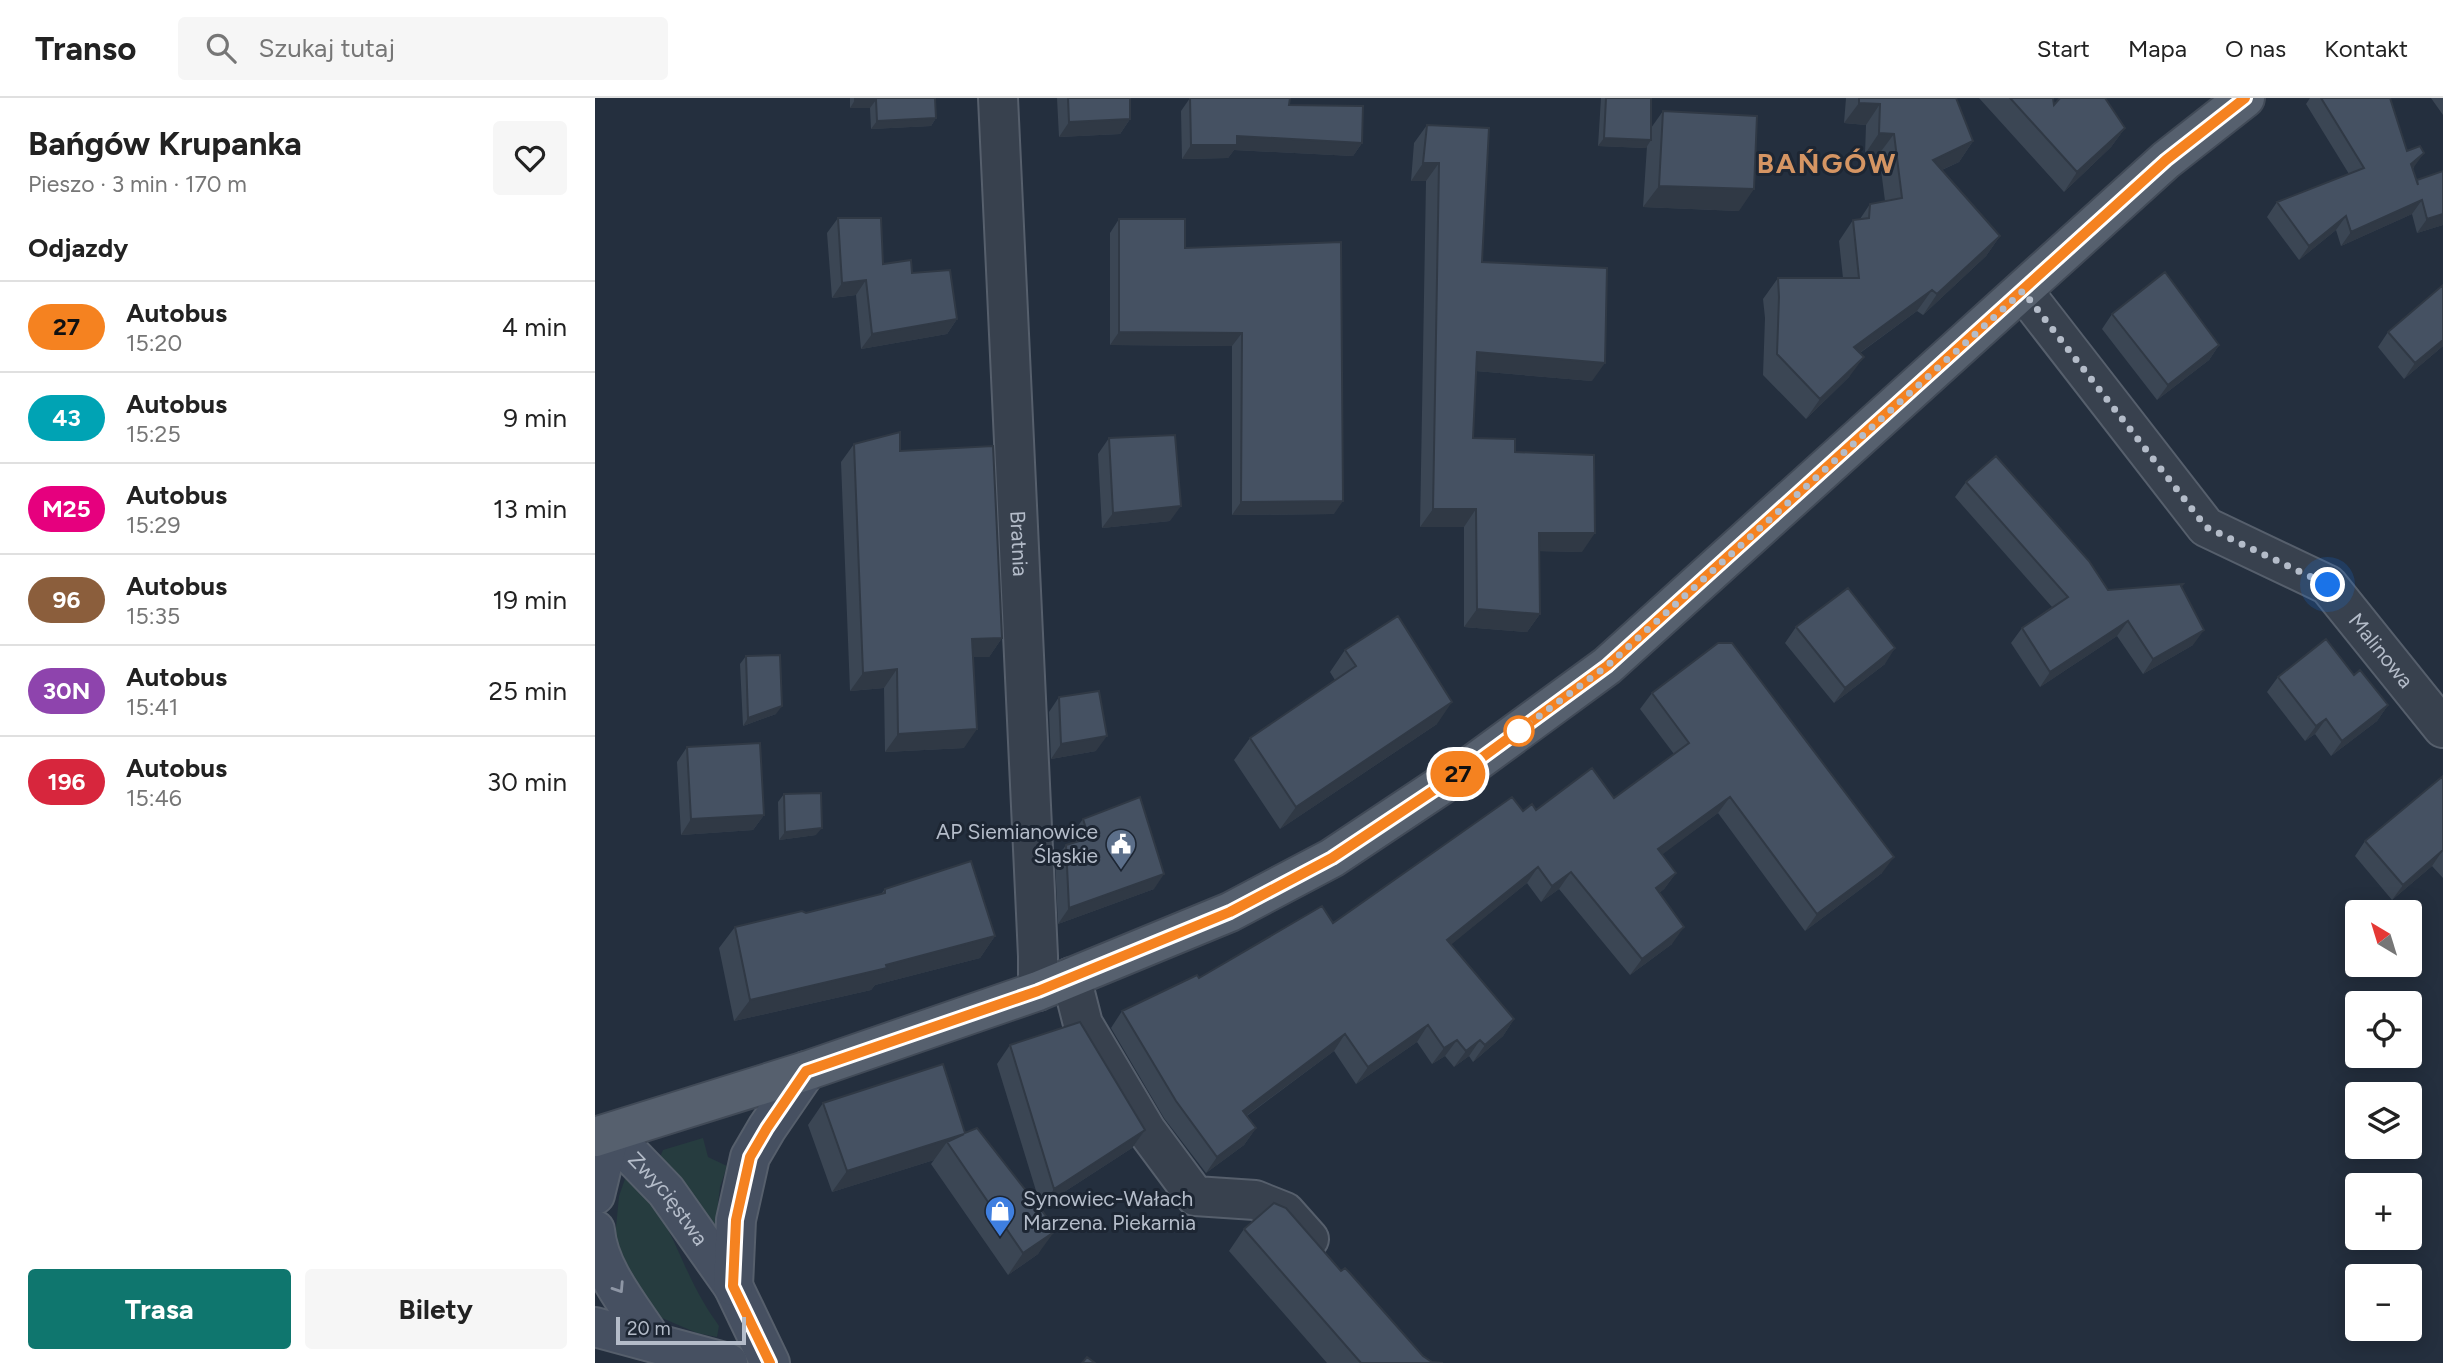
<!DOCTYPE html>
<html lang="pl">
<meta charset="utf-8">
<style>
body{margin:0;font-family:Figtree,sans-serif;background:#f6f6f6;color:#222;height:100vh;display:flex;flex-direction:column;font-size:26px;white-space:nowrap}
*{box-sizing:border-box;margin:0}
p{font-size:23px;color:#767676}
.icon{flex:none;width:38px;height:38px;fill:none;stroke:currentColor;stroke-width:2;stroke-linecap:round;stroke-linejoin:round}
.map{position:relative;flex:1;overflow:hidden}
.details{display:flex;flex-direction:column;background:#fff;width:595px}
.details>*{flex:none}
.badge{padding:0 14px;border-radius:23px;font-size:24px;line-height:46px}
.needle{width:46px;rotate:322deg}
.buttons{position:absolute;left:1750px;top:802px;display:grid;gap:14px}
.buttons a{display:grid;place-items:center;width:77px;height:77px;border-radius:7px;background:#fff;box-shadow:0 4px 18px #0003;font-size:35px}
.scale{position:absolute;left:21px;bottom:18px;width:130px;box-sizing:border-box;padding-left:7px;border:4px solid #b4bcc9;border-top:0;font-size:19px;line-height:24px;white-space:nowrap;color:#b4bcc9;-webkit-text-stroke:5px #1d2633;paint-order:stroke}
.you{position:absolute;width:35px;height:35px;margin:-18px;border:5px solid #fff;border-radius:50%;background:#1a73e8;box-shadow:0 0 0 10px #1a73e833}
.map>.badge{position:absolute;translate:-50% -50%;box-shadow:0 0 0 4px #fff}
h2{padding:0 28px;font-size:26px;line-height:63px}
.round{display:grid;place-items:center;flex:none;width:74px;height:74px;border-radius:7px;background:#f6f6f6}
.headline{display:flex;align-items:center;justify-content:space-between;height:119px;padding:0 28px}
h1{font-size:33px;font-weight:700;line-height:52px}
.cta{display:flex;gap:14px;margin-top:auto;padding:14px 28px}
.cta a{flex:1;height:80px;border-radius:7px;background:#0f766e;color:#fff;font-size:28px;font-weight:700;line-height:80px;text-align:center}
.cta a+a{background:#f6f6f6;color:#222}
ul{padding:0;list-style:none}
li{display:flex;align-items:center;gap:21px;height:91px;padding:0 28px;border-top:2px solid #e0e0e0}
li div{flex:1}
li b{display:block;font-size:26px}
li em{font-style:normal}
li .badge{min-width:77px;font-weight:700;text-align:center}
header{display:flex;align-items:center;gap:42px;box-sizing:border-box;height:98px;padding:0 35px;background:#fff;border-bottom:2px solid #e0e0e0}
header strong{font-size:33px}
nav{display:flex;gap:38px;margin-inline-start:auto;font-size:24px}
.search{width:490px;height:63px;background:#f6f6f6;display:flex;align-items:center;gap:18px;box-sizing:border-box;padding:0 24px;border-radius:7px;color:#767676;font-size:26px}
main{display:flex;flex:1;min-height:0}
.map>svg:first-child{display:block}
.green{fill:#263c3f}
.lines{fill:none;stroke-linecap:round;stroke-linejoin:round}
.minor-casing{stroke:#565f6c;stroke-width:42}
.secondary-casing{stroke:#565f6c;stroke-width:42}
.primary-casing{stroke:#414a57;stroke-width:42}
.minor{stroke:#38414e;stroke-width:38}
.secondary{stroke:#465061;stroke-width:38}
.primary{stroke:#56606e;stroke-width:38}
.wall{fill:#3b4654}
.shaded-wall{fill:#303945}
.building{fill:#455162;stroke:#303945;stroke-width:2}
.oneway{stroke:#8e96a5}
.line-casing{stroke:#fff;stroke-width:16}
.line{stroke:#f58220;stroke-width:10}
.walk{stroke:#b4bcc9;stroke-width:7;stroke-dasharray:0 12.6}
.stop-dot{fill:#fff;stroke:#f58220;stroke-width:3.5}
.labels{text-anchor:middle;stroke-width:6;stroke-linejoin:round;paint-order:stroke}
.street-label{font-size:21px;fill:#b4bcc9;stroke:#1d2633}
.poi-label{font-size:21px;fill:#b4bcc9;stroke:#1d2633;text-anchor:end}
.district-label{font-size:28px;font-weight:bold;letter-spacing:2px;fill:#d59563;stroke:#1d2633}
</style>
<header>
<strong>Transo</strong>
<div class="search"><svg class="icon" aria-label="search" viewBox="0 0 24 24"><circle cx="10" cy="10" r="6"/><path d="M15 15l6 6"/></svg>Szukaj tutaj</div>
<nav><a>Start</a><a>Mapa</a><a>O nas</a><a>Kontakt</a></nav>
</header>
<main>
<section class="details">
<div class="headline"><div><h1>Bańgów Krupanka</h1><p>Pieszo · 3 min · 170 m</p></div><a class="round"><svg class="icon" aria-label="heart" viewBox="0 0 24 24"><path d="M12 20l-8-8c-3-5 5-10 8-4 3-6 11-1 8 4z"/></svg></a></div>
<h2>Odjazdy</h2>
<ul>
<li><span class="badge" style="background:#f58220;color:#111">27</span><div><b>Autobus</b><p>15:20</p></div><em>4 min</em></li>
<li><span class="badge" style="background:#00a3b4;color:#fff">43</span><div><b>Autobus</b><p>15:25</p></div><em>9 min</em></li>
<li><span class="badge" style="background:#e6007e;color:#fff">M25</span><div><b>Autobus</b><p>15:29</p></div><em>13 min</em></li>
<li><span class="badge" style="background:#8b5e3c;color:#fff">96</span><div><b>Autobus</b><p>15:35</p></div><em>19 min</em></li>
<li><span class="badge" style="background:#8e44ad;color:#fff">30N</span><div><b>Autobus</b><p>15:41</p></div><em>25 min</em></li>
<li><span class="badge" style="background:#d7263d;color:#fff">196</span><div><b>Autobus</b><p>15:46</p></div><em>30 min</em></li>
</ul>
<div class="cta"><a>Trasa</a><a>Bilety</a></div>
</section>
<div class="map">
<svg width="1848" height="1265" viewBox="0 0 1848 1265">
<rect width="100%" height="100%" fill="#242f3e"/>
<path class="green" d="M108,1040L113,1059L132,1068L125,1089L120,1131L68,1065L65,1059L68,1052Z
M34,1080C73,1112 84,1164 109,1205C113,1213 119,1220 124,1228L122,1239L102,1235L67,1220L52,1210L41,1197L20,1140L24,1098L30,1081Z"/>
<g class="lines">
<g class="minor-casing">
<g id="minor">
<path id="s1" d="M403,0L443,858V893"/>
<path id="s2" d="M1428,193L1611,429L1733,487L1848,630"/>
<path d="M476,879L488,926L551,1032L600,1098L660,1102L690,1114L714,1141"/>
</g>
</g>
<g class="secondary-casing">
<g id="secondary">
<path id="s3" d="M15,1035L71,1093L138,1188L175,1265"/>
<path d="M0,1097L15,1035"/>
<path d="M0,1132C3,1172 37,1211 58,1244"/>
<path d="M138,1188L141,1122L155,1059L172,1030L211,973"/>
<path d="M0,1229L133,1265"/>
</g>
</g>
<g class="primary-casing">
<path id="primary" d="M0,1039L211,973L443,893L635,814L737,760L881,664L1012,568L1571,62L1650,0"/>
</g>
<use href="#minor" class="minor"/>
<use href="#secondary" class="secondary"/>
<use href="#primary" class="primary"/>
</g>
<path class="wall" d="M255,0H340L341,20L336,28L276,31L275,10H255Z
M462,0H535V21L525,36L464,39Z
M595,0L694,7L767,45L758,58L639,52L633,60L587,61L586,13Z
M1006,0H1056V30L1068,13L1144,113L1048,109L1052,48L1051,50L1003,48Z
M1251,0H1361L1378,43L1364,64L1347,72L1405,138L1391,158L1328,217L1322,213L1265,255L1254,279L1211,321L1168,277L1170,220L1168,201L1183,180H1248L1244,143L1258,122L1265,121L1275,106L1290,103L1284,56H1270L1271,27L1249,25Z
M1384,0H1458L1459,7L1530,30L1516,49L1469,94Z
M1715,0H1795L1812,53L1819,69L1818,71L1822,82L1848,73V127L1822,135L1817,116L1746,148L1741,132L1704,162L1672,119L1682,104L1754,76L1711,6Z
M1836,0H1848V17Z
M832,27L887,164L997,283L881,273L878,340L920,354L987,454L945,453V516L932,534L869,529V429H825L831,83H816L819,45Z
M243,120L288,166L317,175L362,221L352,236L266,251L261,197L237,200L232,135Z
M524,121L590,150L746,144L739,416L637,417V248L515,247V135Z
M1517,216L1624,247L1614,262L1562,302L1507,231Z
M1793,234L1848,248L1809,281L1783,249Z
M514,340L575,423L507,430L503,356Z
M259,346L407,540L394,559H378L369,650L290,654L289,590L255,593L246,364Z
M1371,384L1513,492L1586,489L1598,547L1548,576L1522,538L1445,589L1416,545L1427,530L1457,509L1360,399Z
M1201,529L1290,566L1239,605L1190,545Z
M750,552L842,626L685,731L639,662L655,640L740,582L735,574Z
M151,558L181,616L148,628L145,566Z
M1683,579L1793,607L1782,623L1736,658L1720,636L1710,643L1672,594Z
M1057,595L1287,775L1210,833L1123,715L1067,756L1081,775L1069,791L1064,795L1077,846L1035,877L964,791L946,804L932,785L856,846L919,921L908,938L878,964L874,958L859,969L850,958L837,966L822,944L761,986L739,953L652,1018L661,1030L649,1047L611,1075L569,1020L516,930L527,913L604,880L738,825L928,713L1019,700L1079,656L1045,611Z
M464,599L501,653L456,661L454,614Z
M92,649L169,717L158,732L86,737L82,664Z
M1848,678V780L1837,768L1797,802L1760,758L1770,743Z
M189,696L221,737L184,742L183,704Z
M488,721L559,791L463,826L460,762L471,747L480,744L477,736Z
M290,791L400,838L385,860L280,887L276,892L139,923L124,850L140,829L211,815L286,796Z
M415,947L550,1032L537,1050L446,1109L402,966Z
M228,1005L370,1035L458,1127L443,1156L413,1177L336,1066L339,1062L237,1094L213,1027Z
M649,1131L746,1173L828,1258L837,1264L848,1265H732L634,1153Z"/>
<path class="shaded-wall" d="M260,2H281L275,10H255Z
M1264,5L1285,6L1271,27L1249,25Z
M341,20L336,28L276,31L282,23Z
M535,21L525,36L464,39L474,24Z
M1530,30L1516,49L1469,94L1482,74Z
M1284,35L1299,36L1284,56H1270Z
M642,38L767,45L758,58L639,52L633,60L587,61L596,47Z
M1009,40L1056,42L1051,50L1003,48Z
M1378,43L1364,64L1324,82L1338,62Z
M1829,55L1819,69L1806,80L1816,66Z
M828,65H844L831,83H816Z
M1064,88L1159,91L1144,113L1048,109Z
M1827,102L1817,116L1746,148L1756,134Z
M1848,116V127L1822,135L1832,121Z
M1751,118L1741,132L1704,162L1714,148Z
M1405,138L1391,158L1328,217L1342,196Z
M271,182L261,197L237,200L247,185Z
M1337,192L1322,213L1245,269L1259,249Z
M362,221L352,236L266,251L277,236Z
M524,234L647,235L637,248L515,247Z
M1848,242V248L1809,281L1820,265Z
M1624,247L1614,262L1562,302L1573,287Z
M882,254L1010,265L997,283L869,272Z
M1269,259L1254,279L1211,321L1225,301Z
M748,403L739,416L637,417L646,404Z
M586,408L575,423L507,430L518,415Z
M838,411H881L869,429H825Z
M944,435H1000L987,454L932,453Z
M882,511L945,516L932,534L869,529Z
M1533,523L1522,538L1445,589L1455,574Z
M1609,532L1598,547L1548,576L1558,561Z
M407,540L394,559H364L377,541Z
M1300,550L1290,566L1239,605L1250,590Z
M302,571L289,590L255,593L268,575Z
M857,604L842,626L685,731L701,709Z
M1793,607L1782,623L1736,658L1747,643Z
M187,608L181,616L148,628L153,620Z
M1731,621L1720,636L1710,643L1721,628Z
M382,631L369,650L290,654L303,636Z
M512,638L501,653L456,661L466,646Z
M1135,699L1123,715L1052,768L1063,751Z
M169,717L158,732L86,737L96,721Z
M227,730L221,737L184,742L190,734Z
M1848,752L1837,768L1797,802L1808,787Z
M1299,759L1287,775L1210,833L1222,816Z
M943,769L932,785L841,859L852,842Z
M976,774L964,791L946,804L957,788Z
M1081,775L1069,791L1049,807L1061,790Z
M569,776L559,791L463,826L474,810Z
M1089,829L1077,846L1035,877L1047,861Z
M400,838L385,860L280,887L276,892L139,923L155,902Z
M919,921L908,938L878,964L890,947Z
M833,927L822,944L761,986L773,969Z
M750,936L739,953L636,1029L648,1013Z
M862,942L850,958L837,966L849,950Z
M885,942L874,958L859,969L871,953Z
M661,1030L649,1047L611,1075L622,1059Z
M550,1032L537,1050L446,1109L459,1091Z
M369,1036L352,1044L339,1062L237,1094L252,1073Z
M458,1127L449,1140L459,1134L443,1156L413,1177L428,1155Z"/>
<path class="building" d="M260,0H340L341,20L282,23L281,2H260Z
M473,0H535V21L474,24Z
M595,0H695L694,7L768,8L767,45L642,38V47H596Z
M1011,0H1056V42L1009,40Z
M1264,0H1361L1378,43L1338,62L1405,138L1342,196L1337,192L1259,249L1269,259L1225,301L1182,256L1184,199L1183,180H1264L1258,122L1274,120L1275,106L1307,100L1299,36L1284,35L1285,6L1264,5Z
M1415,0H1458L1459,7L1465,0H1510L1530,30L1482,74Z
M1726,0H1795L1812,53L1825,48L1829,55L1816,66L1823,87L1822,82L1848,73V116L1832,121L1827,102L1756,134L1751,118L1714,148L1682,104L1769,70Z
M1068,13L1162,18L1159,91L1064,88Z
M832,27L894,30L887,164L1012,170L1010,265L882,254L878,340L920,341V354L999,357L1000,435H944L945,516L882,511L881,411H838L844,65H828Z
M243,120H286L288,166L316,162L317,175L355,172L362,221L277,236L271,182L247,185Z
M524,121H590V150L746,144L748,403L646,404L647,235L524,234Z
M1570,174L1624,247L1573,287L1517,216Z
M1848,187V242L1820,265L1793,234Z
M305,334V353L398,348L407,540L377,541L382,631L303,636L302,571L268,575L259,346Z
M580,337L586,408L518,415L514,340Z
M1401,358L1494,463L1513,492L1588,486L1586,488L1609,532L1558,561L1533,523L1455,574L1427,530L1473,499L1371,384Z
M1253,490L1300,550L1250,590L1201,529Z
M803,518L857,604L701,709L655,640L761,568L750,552Z
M1731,541L1759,577L1765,572L1793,607L1747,643L1731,621L1721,628L1683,579Z
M1123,545H1137L1299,759L1222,816L1135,699L1063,751L1081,775L1061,790L1089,829L1047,861L976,774L957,788L943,769L852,842L919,921L890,947L885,942L871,953L862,942L849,950L833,927L773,969L750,936L648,1013L661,1030L622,1059L581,1003L527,913L602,877L604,880L727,808L738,825L917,699L928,713L937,706L941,712L997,670L1019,700L1094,645L1057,595Z
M185,557L187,608L153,620L151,558Z
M504,593L512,638L466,646L464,599Z
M165,645L169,717L96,721L92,649Z
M1848,678V752L1808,787L1770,743Z
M226,695L227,730L190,734L189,696Z
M545,699L569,776L474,810L471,747L494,740L488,721Z
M376,763L400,838L291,867L292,870L155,902L140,829L207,813L211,815L290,795V791Z
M485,924L550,1032L459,1091L415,947Z
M348,966L370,1035L382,1030L458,1127L455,1130L459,1134L428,1155L352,1044L369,1036L252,1073L228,1005Z
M679,1105L691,1110L746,1173L750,1170L754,1174L828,1258L837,1264L848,1265H766L649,1131Z
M492,1259L500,1265H487Z"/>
<defs><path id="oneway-chevron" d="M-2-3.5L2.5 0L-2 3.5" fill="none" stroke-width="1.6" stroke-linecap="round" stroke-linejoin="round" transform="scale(1.75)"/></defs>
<use class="oneway" href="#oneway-chevron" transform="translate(24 1190) rotate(57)"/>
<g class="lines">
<g class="line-casing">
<path id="line" d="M175,1265L138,1188L141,1122L155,1059L172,1030L211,973L443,893L635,814L737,760L881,664L1012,568L1571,62L1650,0"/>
</g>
<use href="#line" class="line"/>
<path class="walk" d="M924,633L1012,568L1428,193L1611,429L1733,487"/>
</g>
<defs>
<g id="civic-pin" transform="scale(1.575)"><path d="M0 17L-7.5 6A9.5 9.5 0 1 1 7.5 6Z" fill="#5c6f8a" stroke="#1d2633"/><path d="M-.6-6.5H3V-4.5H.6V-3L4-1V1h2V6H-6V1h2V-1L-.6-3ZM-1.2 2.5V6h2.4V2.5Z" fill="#fff"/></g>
<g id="shop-pin" transform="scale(1.575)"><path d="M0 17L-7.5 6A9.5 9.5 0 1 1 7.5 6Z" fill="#3f7fe0" stroke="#1d2633"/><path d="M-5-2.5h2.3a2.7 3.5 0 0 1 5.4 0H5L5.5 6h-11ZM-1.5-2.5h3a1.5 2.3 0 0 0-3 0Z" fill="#fff"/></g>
</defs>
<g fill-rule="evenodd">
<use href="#civic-pin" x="526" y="746"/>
<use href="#shop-pin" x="405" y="1113"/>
</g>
<circle class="stop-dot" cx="924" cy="633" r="14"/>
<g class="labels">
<g class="street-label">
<text dy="7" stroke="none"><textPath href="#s1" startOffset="446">Bratnia</textPath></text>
<text dy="7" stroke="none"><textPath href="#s2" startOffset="518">Malinowa</textPath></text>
<text dy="7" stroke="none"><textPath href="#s3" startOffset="88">Zwycięstwa</textPath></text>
</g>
<g class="poi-label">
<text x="503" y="741">AP Siemianowice<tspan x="503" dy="24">Śląskie</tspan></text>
<text x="428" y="1108" text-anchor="start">Synowiec-Wałach<tspan x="428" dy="24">Marzena. Piekarnia</tspan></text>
</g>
<g class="district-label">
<text x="1232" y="75">BAŃGÓW</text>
</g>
</g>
</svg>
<div class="buttons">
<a><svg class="needle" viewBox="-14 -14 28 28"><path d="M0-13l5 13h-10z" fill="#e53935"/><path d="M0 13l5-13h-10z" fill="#767676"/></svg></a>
<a><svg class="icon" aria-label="locate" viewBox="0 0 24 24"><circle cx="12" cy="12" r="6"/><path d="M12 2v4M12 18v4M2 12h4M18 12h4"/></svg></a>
<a><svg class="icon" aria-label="layers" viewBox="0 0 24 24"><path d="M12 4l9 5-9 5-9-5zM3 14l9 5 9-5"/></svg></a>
<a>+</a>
<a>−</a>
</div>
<div class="scale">20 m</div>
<div class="you" style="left:1733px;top:487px"></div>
<b class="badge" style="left:863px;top:676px;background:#f58220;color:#111">27</b>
</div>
</main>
